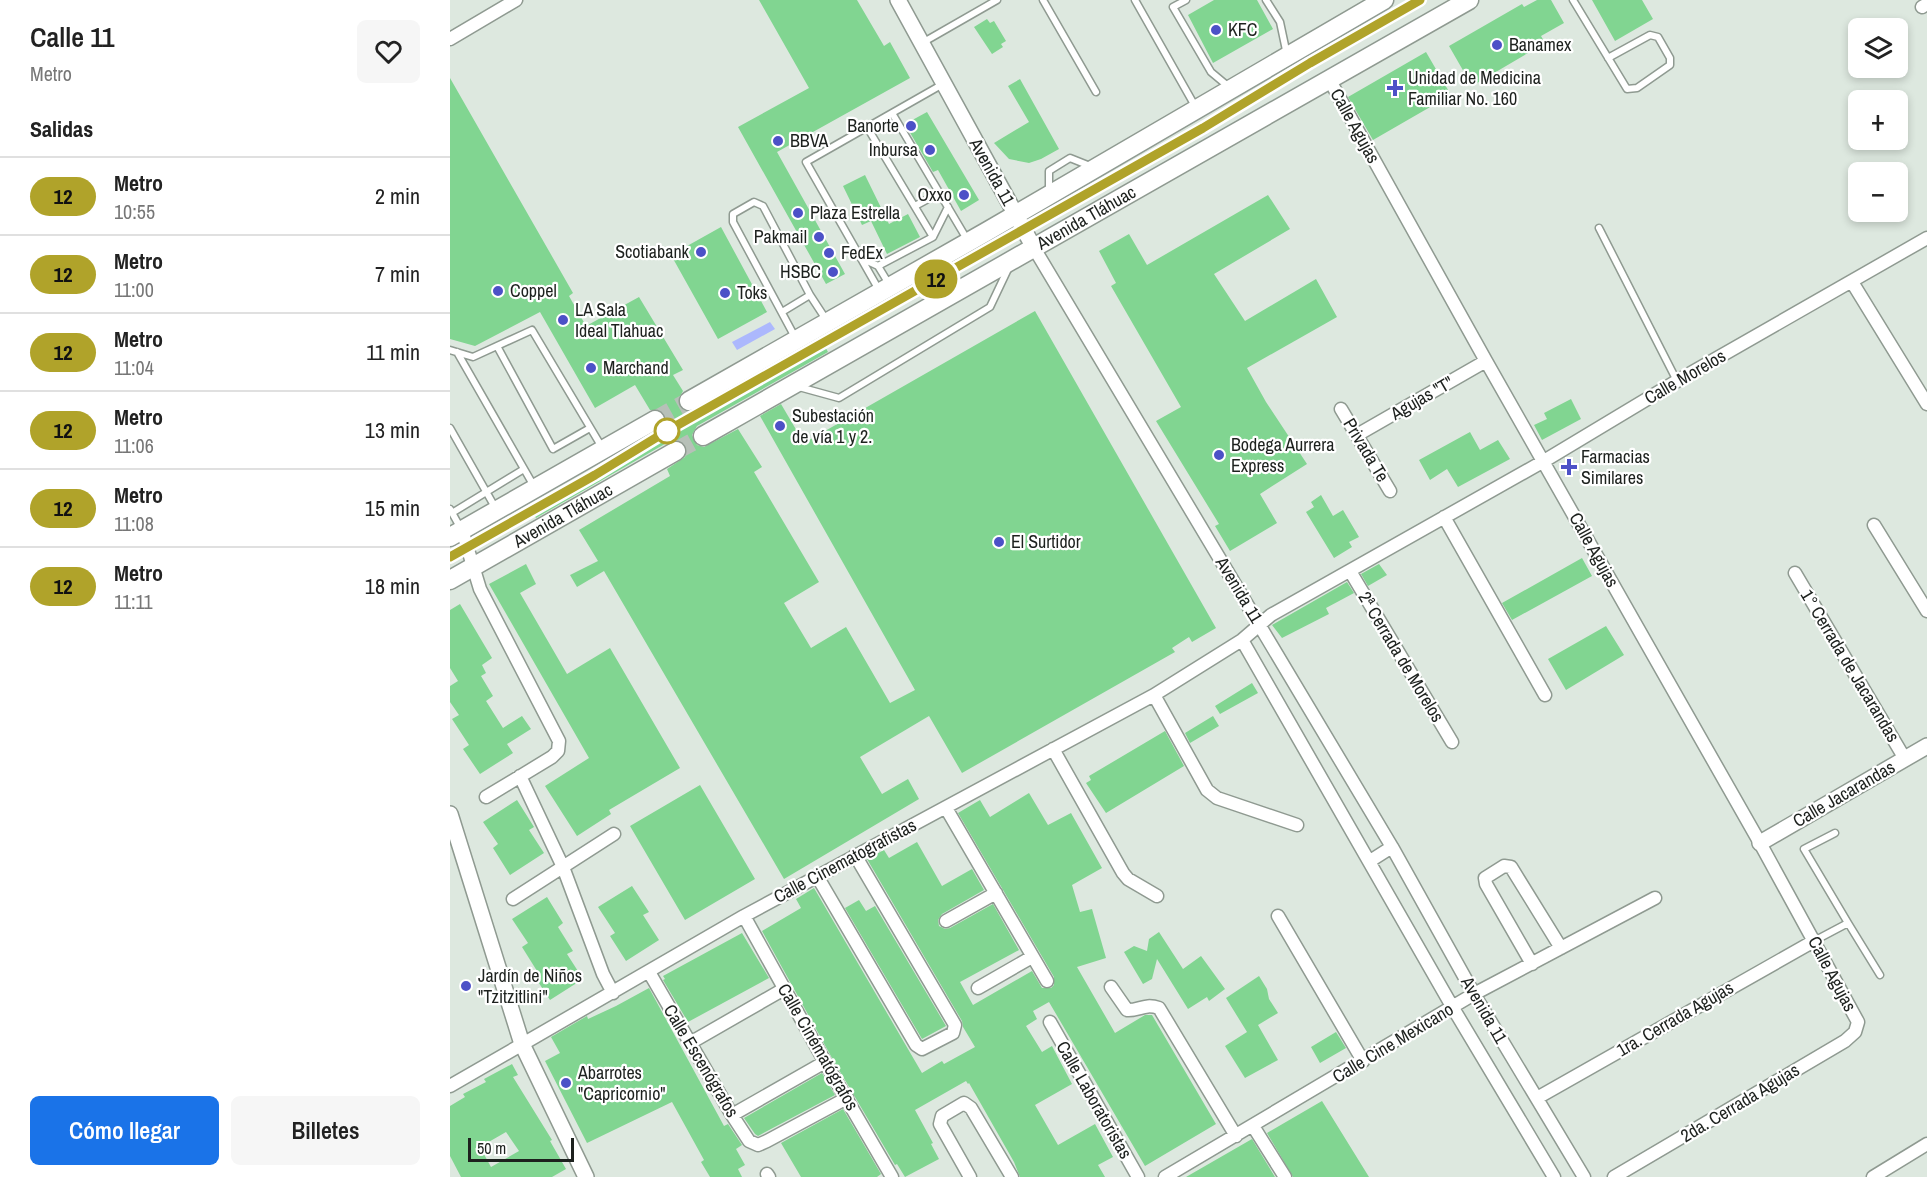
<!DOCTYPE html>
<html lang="es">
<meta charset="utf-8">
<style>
body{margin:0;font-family:"Archivo Narrow",sans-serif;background:#f6f6f6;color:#222;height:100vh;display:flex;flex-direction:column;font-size:22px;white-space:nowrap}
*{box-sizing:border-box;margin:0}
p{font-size:20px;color:#767676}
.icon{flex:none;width:33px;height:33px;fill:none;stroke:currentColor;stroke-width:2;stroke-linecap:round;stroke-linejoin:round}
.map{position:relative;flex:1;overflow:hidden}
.side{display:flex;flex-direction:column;background:#fff;width:450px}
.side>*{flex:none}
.badge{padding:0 12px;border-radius:20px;font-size:21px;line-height:39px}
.buttons{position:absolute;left:1398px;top:18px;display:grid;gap:12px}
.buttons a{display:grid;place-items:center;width:60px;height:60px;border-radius:9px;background:#fff;box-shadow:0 3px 9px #0003;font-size:30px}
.scale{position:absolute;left:18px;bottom:15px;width:106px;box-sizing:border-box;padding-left:6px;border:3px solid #1d211e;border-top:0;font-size:16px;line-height:21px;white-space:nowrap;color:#1d211e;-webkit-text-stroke:4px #fff;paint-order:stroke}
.map>.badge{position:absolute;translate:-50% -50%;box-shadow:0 0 0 3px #fff}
h2{padding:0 30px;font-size:22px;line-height:54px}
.round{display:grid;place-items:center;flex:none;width:63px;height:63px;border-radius:9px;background:#f6f6f6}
.head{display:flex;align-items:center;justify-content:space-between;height:102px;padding:0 30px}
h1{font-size:28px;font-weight:600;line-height:45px}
.cta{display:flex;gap:12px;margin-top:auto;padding:12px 30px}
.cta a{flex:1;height:69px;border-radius:9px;background:#1a73e8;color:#fff;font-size:24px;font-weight:600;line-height:69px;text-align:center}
.cta a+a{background:#f6f6f6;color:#222}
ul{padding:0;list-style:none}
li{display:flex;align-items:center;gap:18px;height:78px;padding:0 30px;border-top:2px solid #e0e0e0}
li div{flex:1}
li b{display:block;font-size:22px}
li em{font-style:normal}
li .badge{min-width:66px;font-weight:700;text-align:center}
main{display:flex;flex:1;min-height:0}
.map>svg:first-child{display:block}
.green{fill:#acb8fd}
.building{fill:#81d591;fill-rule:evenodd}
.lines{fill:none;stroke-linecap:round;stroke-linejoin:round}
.secondary-tunnel{stroke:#b7c0b8;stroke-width:18;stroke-dasharray:18 9;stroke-linecap:butt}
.service-casing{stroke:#8f9a91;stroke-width:9}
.minor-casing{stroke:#8f9a91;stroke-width:15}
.tertiary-casing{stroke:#8f9a91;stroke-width:18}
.secondary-casing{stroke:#8f9a91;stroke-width:21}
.service{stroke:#fff;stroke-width:6}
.minor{stroke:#fff;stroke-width:12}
.tertiary{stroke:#fff;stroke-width:15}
.secondary{stroke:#fff;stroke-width:18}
.rail-casing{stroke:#727973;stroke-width:7}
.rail{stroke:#fff;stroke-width:4.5;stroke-dasharray:14;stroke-linecap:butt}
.line-casing{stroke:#fff;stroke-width:14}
.line{stroke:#b0a32a;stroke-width:9}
.poi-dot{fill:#4c51c7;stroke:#fff;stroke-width:2}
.stop-dot{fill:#fff;stroke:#b0a32a;stroke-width:3}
.labels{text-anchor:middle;stroke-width:4.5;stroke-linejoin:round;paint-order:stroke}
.poi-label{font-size:18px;fill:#1d211e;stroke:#fff;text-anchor:start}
.street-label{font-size:18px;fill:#1d211e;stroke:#fff}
</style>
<main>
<section class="side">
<div class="head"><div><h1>Calle 11</h1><p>Metro</p></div><a class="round"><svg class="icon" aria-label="heart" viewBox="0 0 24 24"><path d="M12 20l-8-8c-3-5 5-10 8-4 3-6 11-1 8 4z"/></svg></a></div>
<h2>Salidas</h2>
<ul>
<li><span class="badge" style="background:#b0a32a;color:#111">12</span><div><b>Metro</b><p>10:55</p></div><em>2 min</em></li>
<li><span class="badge" style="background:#b0a32a;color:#111">12</span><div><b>Metro</b><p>11:00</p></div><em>7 min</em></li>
<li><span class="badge" style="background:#b0a32a;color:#111">12</span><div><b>Metro</b><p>11:04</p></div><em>11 min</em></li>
<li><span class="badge" style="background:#b0a32a;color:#111">12</span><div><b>Metro</b><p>11:06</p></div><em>13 min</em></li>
<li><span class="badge" style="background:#b0a32a;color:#111">12</span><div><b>Metro</b><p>11:08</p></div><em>15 min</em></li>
<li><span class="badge" style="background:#b0a32a;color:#111">12</span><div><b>Metro</b><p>11:11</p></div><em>18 min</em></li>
</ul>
<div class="cta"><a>Cómo llegar</a><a>Billetes</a></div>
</section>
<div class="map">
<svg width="1477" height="1177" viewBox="0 0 1477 1177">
<rect width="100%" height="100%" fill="#dde8df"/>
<path class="green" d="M320,322L325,329L287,350L282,342Z"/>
<path class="building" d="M309,0H407L434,46L440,42L460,78L327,152L395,274L376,284L288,127L359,88Z
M764,0H807L823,29L763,63L738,15Z
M1087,0H1101L1114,23L1091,36L1095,43L1022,86L999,46L1072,4L1074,7Z
M1142,0H1192L1203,19L1165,41Z
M537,19L540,23L544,21L556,41L551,44L553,47L542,54L524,27Z
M976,52L1001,95L923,140L898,97Z
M0,78L123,293L119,296L136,326L189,297L233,370L223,375L233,391L228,400L233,410L238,412L245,411L371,339L378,352L247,426L242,435L247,445L254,447L288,429L312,467L304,472L369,582L334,603L361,648L396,627L440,703L465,690L310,416L331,404L354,443L585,311L766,628L742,642L739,637L722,648L725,652L512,773L479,716L410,757L432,794L458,779L469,799L334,879L154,571L127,587L120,575L148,561L129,530L220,476L217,469L235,457L237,450L235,445L227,440L220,441L86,518L78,506L211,430L215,425V415L210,410H200L185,385L145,408L90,312L25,346L0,339Z
M570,79L609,149L591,159L579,163L559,159L544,143L579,122L558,86Z
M477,112L529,200L511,211L488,170L483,172L455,124Z
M415,175L439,224L458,214L470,237L437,254L421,221L412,225L393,186Z
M818,195L840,229L764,274L795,321L866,279L887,317L797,368L816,402L857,464L810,494L827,523L780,551L765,526L769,524L706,421L731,407L661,286L666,283L649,251L679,234L697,265Z
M271,227L317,312L268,339L221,255Z
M1121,399L1131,419L1092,440L1084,425L1097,419L1094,413Z
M1020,432L1030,450L1048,440L1060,459L1008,487L997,469L980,480L969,460Z
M871,495L883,516L893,510L909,537L899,542L902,547L884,558L856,512L864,507L861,502Z
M1132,558L1142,576L1062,620L1052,603Z
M76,564L86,584L70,593L117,674L160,648L230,768L159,810L161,814L127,836L95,786L139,758L39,584Z
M929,564L937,575L918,586L911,574Z
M897,582L904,593L876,608L879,614L832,638L822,625Z
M10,604L42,658L32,665L36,673L31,676L43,696L36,701L53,728L72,716L81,729L57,744L63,753L30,774L13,749L19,745L2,719L9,715L0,702V686L8,681L0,668V610Z
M1156,626L1174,655L1116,690L1098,659Z
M802,683L808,693L770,714L765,706Z
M763,716L769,726L740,743L735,733Z
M715,731L734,766L656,813L636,783L641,780L639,776Z
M250,785L305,879L235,920L180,826Z
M579,793L598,825L621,813L652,868L622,885L630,912L642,909L656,958L627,967L665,1033L695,1015H702L766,1124L695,1166L599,1002L583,1011L587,1019L576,1026L592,1052L602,1046L622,1084L585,1105L608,1145L645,1124L663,1157L648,1165L655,1177H570L564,1162L519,1083L518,1084L516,1081L465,1110L483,1143L481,1144L489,1159L455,1177L447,1164L445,1165L382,1058L312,931L351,908L346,899L364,888L472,1073L492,1061L494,1064L525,1047L513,1027L512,1021L417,859L434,850L439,858L467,842L492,886L522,869L534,890L492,914L488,920L489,926L495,929L500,928L543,904L569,950L510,982L523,1005L582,971L592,988H601L604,985V977L508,813L530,800L540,817Z
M67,800L84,827L79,830L94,853L60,875L43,848L48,844L33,822Z
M182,886L199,912L193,915L209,940L176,961L160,936L165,933L148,907Z
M97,897L113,923L108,927L123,951L117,954L133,979L100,1000L83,974L87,971L72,947L78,943L62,919Z
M409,900L416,911L425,906L496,1026L472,1039L395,908Z
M709,932L733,969L751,956L775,989L759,1001L757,997L738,1009L707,959L702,979L693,984L674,952L684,946L697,951L699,939Z
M292,933L319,978L238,1022L213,980L215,979L213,976Z
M809,976L817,989L819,999L828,1013L808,1025L828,1060L795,1078L775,1046L797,1032L776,998Z
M199,988L274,1126L278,1124L292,1145L286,1149L295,1165L288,1169L292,1177H260L251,1162L254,1160L222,1102L137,1143L95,1061L110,1053L101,1037L137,1016L138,1019L166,1006Z
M886,1032L896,1048L870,1063L861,1047Z
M62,1064L68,1075L63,1077L102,1140L100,1141L116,1169L102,1177H11L0,1156V1106L15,1097L13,1094L36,1082L34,1079ZM56,1132L69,1151L41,1167L30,1147Z
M372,1073L385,1095L308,1136L305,1134L294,1118Z
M872,1101L919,1177H843L817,1133Z
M393,1109L431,1174L427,1177H351L331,1143Z
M802,1139L825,1177H736Z"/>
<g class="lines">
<path class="secondary-tunnel" d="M205,420L239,401
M226,451L253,436"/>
<g class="service-casing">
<path id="service" d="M593,0L646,92
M685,0L745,106
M736,0L723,7L761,72L779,87
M816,0L830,22L837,55
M1123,0L1177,89L1187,88L1220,65V58L1208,37L1200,35L1158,58
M472,43L547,0
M442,113L518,241
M417,127L483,237L428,266
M599,192V171L620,158L640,166
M465,206L489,193
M1149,228L1227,381
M483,237L498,207
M411,258L428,266L439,284
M429,290L356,162L493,84
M332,312L360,295
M346,339L283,222V214L304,202L313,206L360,295L377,321
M47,346L103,449L140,428
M0,350L23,357L82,330L153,449
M7,352L85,488
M349,387L389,398L540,307L558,269
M0,428L46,509
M0,509L10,527
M2,513L74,469
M1385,833L1354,849L1398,923
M1364,941L1398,923L1430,975"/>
</g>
<g class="minor-casing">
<path id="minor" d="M1472,7L1477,4
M0,39L66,0
M879,79L1036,361L1310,843L1408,1022L1405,1032L1395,1041L1164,1177
M584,248L942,847L1024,994L1134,1177
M1402,282L1477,404
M891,409L940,491
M907,435L1036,361
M994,517L1095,695
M1424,525L1477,611
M12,530L30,589L109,741L108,751L102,757L36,797
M900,571L1002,742
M1345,573L1455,759
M792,640L1003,1008L1104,1177
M704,695L757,790L767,798L847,825
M603,749L673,873L678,879L707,896
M70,776L113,867L153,974L163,993
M496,808L597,981
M920,861L942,847
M367,876L466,1045L472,1049L503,1033L505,1025L405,855
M63,899L164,834
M294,916L375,1062L442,1177
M828,916L913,1061
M496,921L546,893
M1082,964L1036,884L1035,878L1054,866L1061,867L1111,948
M199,972L282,1115L299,1141L308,1145L317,1141L397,1098
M661,987L677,1010C689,1011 694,1003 709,1008L786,1136
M528,988L582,957
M600,1022L688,1177
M240,1043L334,989
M0,1086L294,916L704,695L792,640L821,615L1094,461L1227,381L1477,238
M1087,1098L1364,941
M282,1115L375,1062
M803,1126L835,1177
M317,1174L319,1177
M520,1177L490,1124L492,1116L514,1103L521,1108L562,1177
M715,1177L1024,994L1205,898
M1423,1177L1477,1144"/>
</g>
<g class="tertiary-casing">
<path id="tertiary" d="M448,0L584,248
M0,814L72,1044L136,1177
M1310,843L1477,746"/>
</g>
<g class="secondary-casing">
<g id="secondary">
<path d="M239,401L536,232L934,0"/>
<path id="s1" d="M253,436L1019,0"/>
<path d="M0,537L205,420"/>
<path id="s2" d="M0,580L226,451"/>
</g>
</g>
<use href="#service" class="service"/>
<use href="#minor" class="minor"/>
<use href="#tertiary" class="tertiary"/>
<use href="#secondary" class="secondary"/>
<g class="rail-casing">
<path id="rail" d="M0,557L145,475L217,431L753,128L860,63L970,0"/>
</g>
<use href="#rail" class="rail"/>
</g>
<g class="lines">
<g class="line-casing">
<path id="line" d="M0,557L145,475L217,431L753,128L860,63L970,0"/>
</g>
<use href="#line" class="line"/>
</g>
<g class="poi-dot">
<circle cx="766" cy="30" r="6"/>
<circle cx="1047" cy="45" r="6"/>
<path d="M942 79h6v6h6v6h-6v6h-6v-6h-6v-6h6z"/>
<circle cx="461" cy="126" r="6"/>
<circle cx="328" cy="141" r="6"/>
<circle cx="480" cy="150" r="6"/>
<circle cx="514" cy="195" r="6"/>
<circle cx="348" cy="213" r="6"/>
<circle cx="369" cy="237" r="6"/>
<circle cx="251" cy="252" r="6"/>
<circle cx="379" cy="253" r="6"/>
<circle cx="383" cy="272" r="6"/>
<circle cx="48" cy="291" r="6"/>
<circle cx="275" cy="293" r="6"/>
<circle cx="113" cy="320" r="6"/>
<circle cx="141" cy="368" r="6"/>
<circle cx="330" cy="426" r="6"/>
<circle cx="769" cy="455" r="6"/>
<path d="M1116 458h6v6h6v6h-6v6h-6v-6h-6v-6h6z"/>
<circle cx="549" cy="542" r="6"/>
<circle cx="16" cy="986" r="6"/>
<circle cx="116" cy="1083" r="6"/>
</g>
<circle class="stop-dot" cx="217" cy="431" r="12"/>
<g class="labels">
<g class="poi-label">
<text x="778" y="36">KFC</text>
<text x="1059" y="51">Banamex</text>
<text x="958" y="84">Unidad de Medicina<tspan x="958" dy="21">Familiar No. 160</tspan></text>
<text x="449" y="132" text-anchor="end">Banorte</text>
<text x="340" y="147">BBVA</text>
<text x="468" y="156" text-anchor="end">Inbursa</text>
<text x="502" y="201" text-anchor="end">Oxxo</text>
<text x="360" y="219">Plaza Estrella</text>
<text x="357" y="243" text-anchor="end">Pakmail</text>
<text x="239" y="258" text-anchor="end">Scotiabank</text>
<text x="391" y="259">FedEx</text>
<text x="371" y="278" text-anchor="end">HSBC</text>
<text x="60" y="297">Coppel</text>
<text x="287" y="299">Toks</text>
<text x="125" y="316">LA Sala<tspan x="125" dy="21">Ideal Tlahuac</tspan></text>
<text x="153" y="374">Marchand</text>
<text x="342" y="422">Subestación<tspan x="342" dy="21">de vía 1 y 2.</tspan></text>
<text x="781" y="451">Bodega Aurrera<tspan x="781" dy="21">Express</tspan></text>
<text x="1131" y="463">Farmacias<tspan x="1131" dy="21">Similares</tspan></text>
<text x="561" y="548">El Surtidor</text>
<text x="28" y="982">Jardín de Niños<tspan x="28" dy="21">"Tzitzitlini"</tspan></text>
<text x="128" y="1079">Abarrotes<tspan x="128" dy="21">"Capricornio"</tspan></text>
</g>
<g class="street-label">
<text transform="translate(905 126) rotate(61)" y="6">Calle Agujas</text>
<text transform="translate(542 172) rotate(61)" y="6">Avenida 11</text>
<text dy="6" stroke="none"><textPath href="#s1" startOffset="441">Avenida Tláhuac</textPath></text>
<text transform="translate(1235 377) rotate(-30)" y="6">Calle Morelos</text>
<text transform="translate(972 398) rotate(-30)" y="6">Agujas "T"</text>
<text transform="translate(916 450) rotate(59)" y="6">Privada Te</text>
<text dy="6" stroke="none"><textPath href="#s2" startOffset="130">Avenida Tláhuac</textPath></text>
<text transform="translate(1144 550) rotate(61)" y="6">Calle Agujas</text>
<text transform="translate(789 590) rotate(59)" y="6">Avenida 11</text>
<text transform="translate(951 657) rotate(59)" y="6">2ª Cerrada de Morelos</text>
<text transform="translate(1400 666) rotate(59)" y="6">1° Cerrada de Jacarandas</text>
<text transform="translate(1394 794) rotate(-30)" y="6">Calle Jacarandas</text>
<text transform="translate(395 861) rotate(-28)" y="6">Calle Cinematografistas</text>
<text transform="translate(1382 974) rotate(62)" y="6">Calle Agujas</text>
<text transform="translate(1034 1010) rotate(60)" y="6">Avenida 11</text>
<text transform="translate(1225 1019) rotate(-30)" y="6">1ra. Cerrada Agujas</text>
<text transform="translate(943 1043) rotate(-31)" y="6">Calle Cine Mexicano</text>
<text transform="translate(368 1047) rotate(60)" y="6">Calle Cinématógrafos</text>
<text transform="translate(251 1061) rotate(59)" y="6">Calle Escenógrafos</text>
<text transform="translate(644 1100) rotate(60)" y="6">Calle Laboratoristas</text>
<text transform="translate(1290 1103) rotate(-31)" y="6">2da. Cerrada Agujas</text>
</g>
</g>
</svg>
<div class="buttons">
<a><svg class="icon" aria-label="layers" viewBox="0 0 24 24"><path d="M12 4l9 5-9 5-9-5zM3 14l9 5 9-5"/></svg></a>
<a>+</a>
<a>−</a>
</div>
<div class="scale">50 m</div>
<b class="badge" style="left:486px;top:279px;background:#b0a32a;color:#111">12</b>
</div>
</main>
